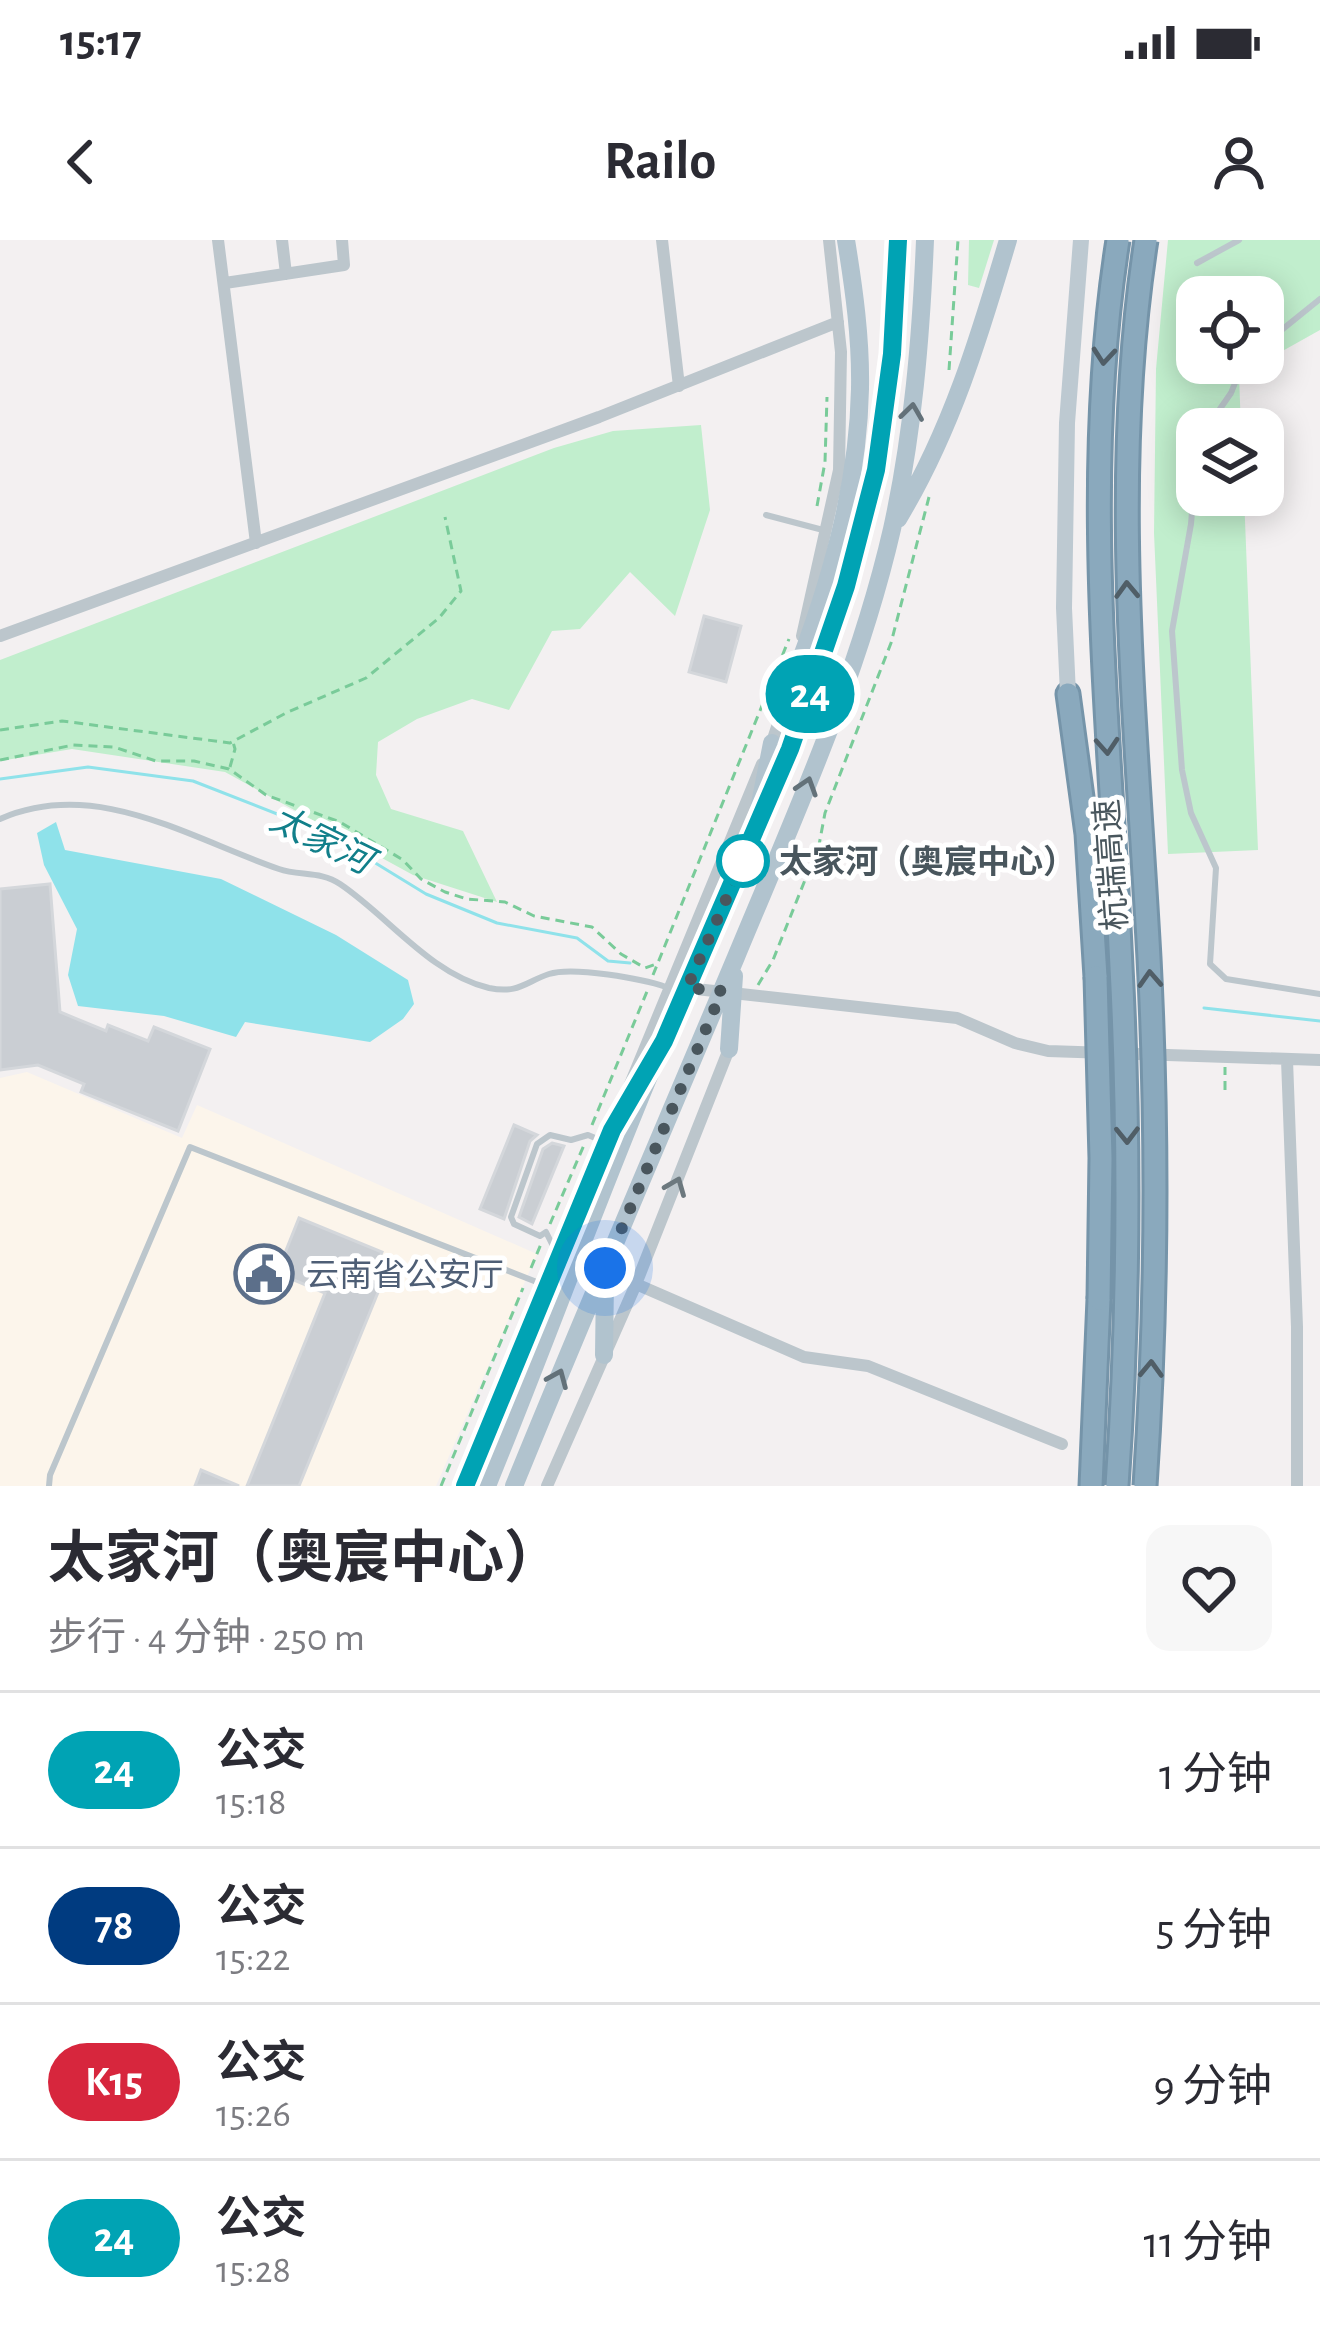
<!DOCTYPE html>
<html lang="zh">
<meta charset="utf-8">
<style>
body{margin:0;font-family:"Alegreya Sans","Noto Sans SC",sans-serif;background:#f7f7f7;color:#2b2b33;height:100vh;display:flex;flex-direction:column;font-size:45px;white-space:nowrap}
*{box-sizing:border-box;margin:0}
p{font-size:39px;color:#7c7c81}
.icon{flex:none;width:66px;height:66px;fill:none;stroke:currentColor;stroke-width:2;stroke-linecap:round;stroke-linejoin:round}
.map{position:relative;height:1246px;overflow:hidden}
.side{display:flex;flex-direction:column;background:#fff;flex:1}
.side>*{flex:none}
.badge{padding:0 24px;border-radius:39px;font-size:42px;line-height:78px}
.tools{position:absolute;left:1176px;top:36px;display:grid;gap:24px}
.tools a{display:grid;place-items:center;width:108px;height:108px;border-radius:24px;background:#fff;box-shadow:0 6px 30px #0003;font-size:60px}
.you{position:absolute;width:60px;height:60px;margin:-30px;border:9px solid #fff;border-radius:50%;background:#1a73e8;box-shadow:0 0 0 18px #1a73e833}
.map>.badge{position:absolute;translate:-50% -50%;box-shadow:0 0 0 6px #fff}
.round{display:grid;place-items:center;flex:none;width:126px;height:126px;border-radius:24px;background:#f7f7f7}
.headline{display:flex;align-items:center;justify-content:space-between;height:204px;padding:0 48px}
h1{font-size:57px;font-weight:700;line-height:90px}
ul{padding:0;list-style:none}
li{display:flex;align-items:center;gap:36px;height:156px;padding:0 48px;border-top:3px solid #e1e1e2}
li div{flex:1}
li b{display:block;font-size:45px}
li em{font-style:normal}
li .badge{min-width:132px;font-weight:700;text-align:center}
.status{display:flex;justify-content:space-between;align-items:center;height:84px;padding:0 60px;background:#fff;direction:ltr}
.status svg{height:33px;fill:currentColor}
header{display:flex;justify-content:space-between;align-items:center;height:156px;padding:0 48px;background:#fff;font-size:54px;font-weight:700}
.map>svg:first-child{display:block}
.commercial{fill:#fcf5eb}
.green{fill:#c1eecd}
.water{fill:#8fe2ea}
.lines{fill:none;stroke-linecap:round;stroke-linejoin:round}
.stream{stroke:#8fe2ea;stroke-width:3}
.building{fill:#caced3;stroke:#d4d7db;stroke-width:3}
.highway-casing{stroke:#7594a9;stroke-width:27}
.path{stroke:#79cb99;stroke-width:3;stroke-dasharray:9 6;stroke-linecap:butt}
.lane{stroke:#bcc6cc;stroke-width:6}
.street{stroke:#bcc6cc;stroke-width:12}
.secondary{stroke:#bdc9d1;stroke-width:16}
.primary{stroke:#b1c3ce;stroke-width:18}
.highway{stroke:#8aa9bd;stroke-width:21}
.highway-bridge-casing{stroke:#7594a9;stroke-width:27;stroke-linecap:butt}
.highway-bridge{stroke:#8aa9bd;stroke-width:21}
.oneway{stroke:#505e67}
.oneway2{stroke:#637179}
.oneway3{stroke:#6c787e}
.line-casing{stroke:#fff;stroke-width:27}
.line{stroke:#00a3b4;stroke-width:18}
.walk{stroke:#49565d;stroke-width:12;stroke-dasharray:0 21.6}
.stop-dot{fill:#fff;stroke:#00a3b4;stroke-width:6}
.labels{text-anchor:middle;stroke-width:10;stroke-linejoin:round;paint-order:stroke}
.stop-label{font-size:33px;font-weight:bold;fill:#49565d;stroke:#fff;text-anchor:start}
.street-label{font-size:33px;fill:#49565d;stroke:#fff}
.service-label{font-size:33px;fill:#4e5e75;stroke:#fff;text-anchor:start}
.water-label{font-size:36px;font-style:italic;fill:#117f8a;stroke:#fff}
</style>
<div class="status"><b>15:17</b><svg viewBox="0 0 49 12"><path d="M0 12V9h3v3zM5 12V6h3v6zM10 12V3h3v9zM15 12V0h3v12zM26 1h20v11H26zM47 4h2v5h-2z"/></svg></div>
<header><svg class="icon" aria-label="back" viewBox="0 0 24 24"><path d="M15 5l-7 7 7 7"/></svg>Railo<svg class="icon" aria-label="person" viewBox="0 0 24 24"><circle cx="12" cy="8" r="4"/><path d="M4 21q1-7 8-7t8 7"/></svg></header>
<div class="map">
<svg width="1320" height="1246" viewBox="0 0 1320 1246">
<rect width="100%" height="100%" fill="#f3f0f1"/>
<path class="commercial" d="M27,832L182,898L197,865L537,1014L436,1246H0V838Z"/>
<path class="green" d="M969,0H994L979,48L968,45Z
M1168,0H1320V90L1263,122V57H1197V123H1260L1239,135L1241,189H1197V255H1244L1258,610L1168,614L1154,293L1156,129Z
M701,185L710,270L675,376L630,332L580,389L552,391L509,470L472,459L417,479L378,502L376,535L391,569L463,591L497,662L413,635L225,532L72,509L0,521V420L554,208L613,191Z"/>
<path class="water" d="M56,582L65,610L221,639L336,695L408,740L414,764L403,779L370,802L245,782L236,797L164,776L78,766L68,735L77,689L44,625L37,593Z"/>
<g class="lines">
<path class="stream" d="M0,539L88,527L193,541L328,594L426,654L497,683L577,698L608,721L630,723
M1204,768L1320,781"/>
</g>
<path class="building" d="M704,376L741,386L726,442L689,432Z
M50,644L60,772L106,791L108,785L148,801L154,787L210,809L178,891L81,852L84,844L38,825L0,830V649Z
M514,885L537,895L530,901L504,979L480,969Z
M552,903L564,906L532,984L519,977L543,909Z
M299,978L382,1012L370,1040L381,1045L299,1246H247L325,1053L277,1033Z
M201,1230L239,1246H195Z"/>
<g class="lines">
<g class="highway-casing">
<path id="highway" d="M1068,454L1087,594L1096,737
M1091,1246L1099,1059"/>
</g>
<path class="path" d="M949,130L958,0
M817,266L825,222L827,157
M0,490L62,481L230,503L286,473L366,438L439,378L461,351L445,277
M0,520L73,505L114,507L156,521H194L229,529L266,555L340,582L403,620L421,639L445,652L467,659L505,662L534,676L592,687L621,714L645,728L656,724
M230,527L235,509L233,502
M653,735L789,399
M758,745L773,720L819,605L825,573L891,403L929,257
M1225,850V827
M592,885L648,749
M550,984L584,905
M531,1028L541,1004
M441,1246L523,1048"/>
<path class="lane" d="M1197,23L1239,0
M1263,105L1320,59
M1206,189L1231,153L1243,123
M1197,212L1191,284L1172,391L1182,530L1191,573L1216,628L1210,724L1226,739L1320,754
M766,275L823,290
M0,579C96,537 189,598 279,629C299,636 321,631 340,644C388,676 430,734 489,748C519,754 525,742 549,734C573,726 643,739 666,747
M559,1018L546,992L540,996L514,984L511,977L537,904L550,895L571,900L588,895L600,900L605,897
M49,1246L50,1235L190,907L547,1046"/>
<path class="street" d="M218,0L256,303
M282,0L286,34
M662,0L679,146
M225,43L344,25L342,0
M0,396L599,177L838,82
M802,396L839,230L841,112L829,0
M771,505L795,433
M687,748L957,778L1015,803L1048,811L1320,820
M1287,820L1297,1087V1246
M626,854L762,524
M636,1044L804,1117L868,1126L1062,1204
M465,1246L614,884
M547,1246L636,1044L729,809"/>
<path class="secondary" d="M1068,454L1064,368L1067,183L1081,0"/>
<path class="primary" d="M898,279C951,191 979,98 1008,0
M793,440C829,347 858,249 860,149C861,99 854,49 846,0
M759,569L772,503
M729,809L734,736
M612,890L634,852
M604,1115L605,1041
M487,1246C548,1097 602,945 665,798C745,612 838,427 877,226C891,152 895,76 898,0
M514,1246C586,1069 662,893 736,717C794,577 858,437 892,289C913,194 921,97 925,0"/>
<use href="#highway" class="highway"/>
<g class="highway-bridge-casing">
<path id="highway-bridge" d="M1096,737L1101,918L1099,1059
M1117,1246C1129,1073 1130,900 1121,727C1110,484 1080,242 1118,0
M1145,1246C1157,1070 1158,894 1149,718C1136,478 1109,239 1146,0"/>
</g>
<use href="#highway-bridge" class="highway-bridge"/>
</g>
<defs><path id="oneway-chevron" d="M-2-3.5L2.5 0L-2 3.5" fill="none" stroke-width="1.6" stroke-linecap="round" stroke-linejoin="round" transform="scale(3)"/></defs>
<g class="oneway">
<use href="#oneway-chevron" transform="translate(1104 116) rotate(95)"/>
<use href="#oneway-chevron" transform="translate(1127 350) rotate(-92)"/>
<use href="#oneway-chevron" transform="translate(1107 506) rotate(86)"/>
<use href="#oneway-chevron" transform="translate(1150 739) rotate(-93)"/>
<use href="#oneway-chevron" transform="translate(1127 895) rotate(89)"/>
<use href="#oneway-chevron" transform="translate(1151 1129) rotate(-88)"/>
</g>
<g class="oneway2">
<use href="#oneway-chevron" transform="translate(912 172) rotate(-82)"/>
<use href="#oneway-chevron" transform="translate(807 546) rotate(-72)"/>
<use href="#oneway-chevron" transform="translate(558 1138) rotate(-67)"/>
</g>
<use class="oneway3" href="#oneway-chevron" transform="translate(676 946) rotate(-68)"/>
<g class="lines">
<g class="line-casing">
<path id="line" d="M465,1246L612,890L664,801L790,509L846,346L876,230L892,114L898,0"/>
</g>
<use href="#line" class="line"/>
<path class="walk" d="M605,1028L722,751L687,748L743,621"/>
</g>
<defs>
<g id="civic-ring" transform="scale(3)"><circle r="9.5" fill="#fff" stroke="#5c6f8a" stroke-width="1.5"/><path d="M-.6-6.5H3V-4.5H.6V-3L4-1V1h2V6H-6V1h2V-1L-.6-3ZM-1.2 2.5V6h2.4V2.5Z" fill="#5c6f8a"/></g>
</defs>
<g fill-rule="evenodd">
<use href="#civic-ring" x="264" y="1034"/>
</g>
<circle class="stop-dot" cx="743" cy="621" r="24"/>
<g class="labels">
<g class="stop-label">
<text x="779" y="633">太家河（奥宸中心）</text>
</g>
<g class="street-label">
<text transform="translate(1110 625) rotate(-94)" y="12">杭瑞高速</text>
</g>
<g class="service-label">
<text x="306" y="1046">云南省公安厅</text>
</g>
<g class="water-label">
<text transform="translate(322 599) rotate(26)" y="13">太家河</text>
</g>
</g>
</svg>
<div class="tools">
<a><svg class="icon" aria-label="locate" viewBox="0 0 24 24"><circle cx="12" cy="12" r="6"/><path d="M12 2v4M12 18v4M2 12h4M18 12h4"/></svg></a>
<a><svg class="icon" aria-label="layers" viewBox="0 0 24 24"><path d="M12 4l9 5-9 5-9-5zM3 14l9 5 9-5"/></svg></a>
</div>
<div class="you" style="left:605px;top:1028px"></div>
<b class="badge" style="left:810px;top:454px;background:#00a3b4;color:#fff">24</b>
</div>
<section class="side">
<div class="headline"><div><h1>太家河（奥宸中心）</h1><p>步行 · 4 分钟 · 250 m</p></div><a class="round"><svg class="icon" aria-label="heart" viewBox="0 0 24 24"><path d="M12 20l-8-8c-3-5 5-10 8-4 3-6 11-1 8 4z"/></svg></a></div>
<ul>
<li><span class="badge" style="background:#00a3b4;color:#fff">24</span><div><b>公交</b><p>15:18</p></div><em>1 分钟</em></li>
<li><span class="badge" style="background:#003b80;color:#fff">78</span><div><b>公交</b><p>15:22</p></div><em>5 分钟</em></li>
<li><span class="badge" style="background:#d7263d;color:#fff">K15</span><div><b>公交</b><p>15:26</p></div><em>9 分钟</em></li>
<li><span class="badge" style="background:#00a3b4;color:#fff">24</span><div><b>公交</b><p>15:28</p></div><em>11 分钟</em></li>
</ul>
</section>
